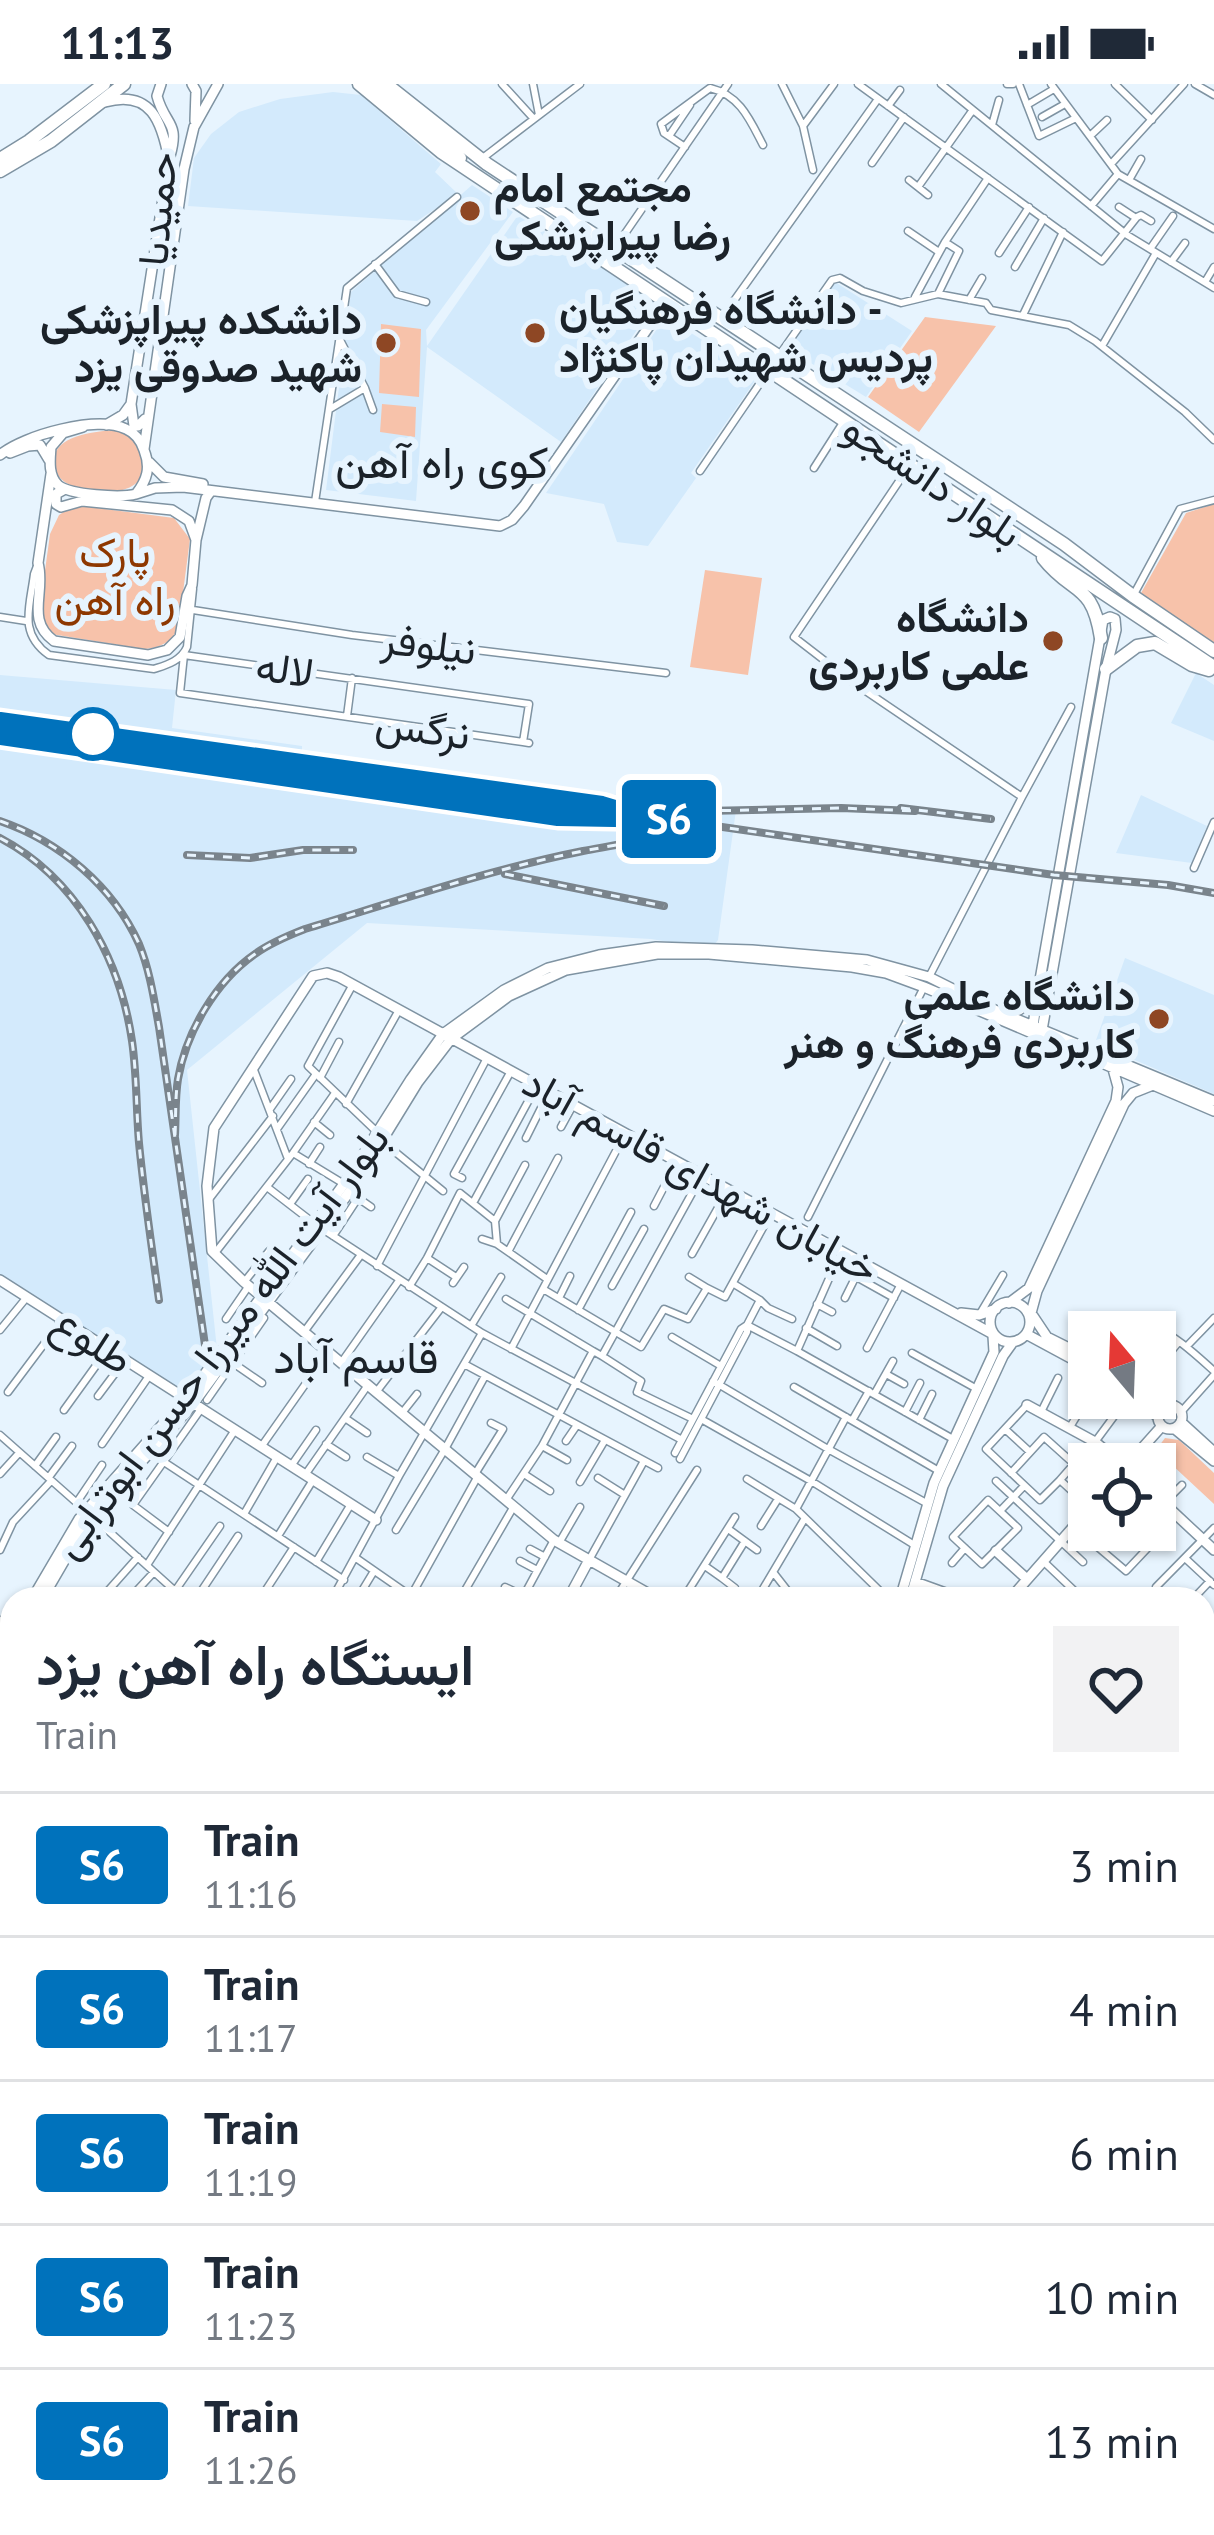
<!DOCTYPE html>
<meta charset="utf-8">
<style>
body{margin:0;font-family:"PT Sans",Vazirmatn,sans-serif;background:#f2f2f3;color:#1f2937;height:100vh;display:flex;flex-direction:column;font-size:45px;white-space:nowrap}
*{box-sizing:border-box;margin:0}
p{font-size:39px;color:#747a83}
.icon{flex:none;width:66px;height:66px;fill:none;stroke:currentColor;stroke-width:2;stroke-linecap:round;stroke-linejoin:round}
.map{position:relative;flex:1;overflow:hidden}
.sheet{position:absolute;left:0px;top:1503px;width:1215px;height:948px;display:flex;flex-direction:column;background:#fff;border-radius:36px 36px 0 0;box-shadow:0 3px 9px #0004}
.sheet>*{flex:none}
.badge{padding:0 24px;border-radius:9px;font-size:42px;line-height:78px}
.needle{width:78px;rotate:341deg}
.buttons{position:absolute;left:1068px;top:1227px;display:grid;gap:24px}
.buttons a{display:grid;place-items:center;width:108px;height:108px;border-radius:0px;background:#fff;box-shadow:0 3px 9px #0004;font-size:60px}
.map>.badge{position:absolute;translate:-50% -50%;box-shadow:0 0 0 6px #fff}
.round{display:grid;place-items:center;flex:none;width:126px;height:126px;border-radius:0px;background:#f2f2f3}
.overview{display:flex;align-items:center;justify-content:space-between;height:204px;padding:0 36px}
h1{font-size:57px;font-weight:600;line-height:90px}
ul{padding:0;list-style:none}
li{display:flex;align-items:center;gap:36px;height:144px;padding:0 36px;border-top:3px solid #e0e1e3}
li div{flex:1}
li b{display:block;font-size:45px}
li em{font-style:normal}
li .badge{min-width:132px;font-weight:700;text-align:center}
.status{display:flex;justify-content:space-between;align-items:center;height:84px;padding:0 60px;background:#fff;direction:ltr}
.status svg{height:33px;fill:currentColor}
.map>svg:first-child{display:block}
.built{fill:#d3eafc}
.green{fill:#f7c2aa}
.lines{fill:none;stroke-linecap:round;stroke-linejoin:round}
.street-casing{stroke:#7f93a2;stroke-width:9}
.secondary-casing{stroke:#7f93a2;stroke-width:12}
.primary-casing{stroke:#7f93a2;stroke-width:15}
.street{stroke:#fff;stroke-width:6}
.secondary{stroke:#fff;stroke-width:9}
.primary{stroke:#fff;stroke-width:12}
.rail-casing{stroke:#7a848c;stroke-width:8}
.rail{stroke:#e7f4fe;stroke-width:3;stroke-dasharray:9;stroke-linecap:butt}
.line-casing{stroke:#fff;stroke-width:27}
.line{stroke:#0072bc;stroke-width:18}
.poi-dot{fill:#8e4724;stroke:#e7f4fe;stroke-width:4.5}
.stop-dot{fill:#fff;stroke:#0072bc;stroke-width:6}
.labels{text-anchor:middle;stroke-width:12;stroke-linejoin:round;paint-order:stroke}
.poi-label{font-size:42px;font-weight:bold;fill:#1b2229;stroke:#e7f4fe;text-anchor:end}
.street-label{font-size:42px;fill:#1b2229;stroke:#e7f4fe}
.park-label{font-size:42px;fill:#8e3801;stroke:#e7f4fe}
.neighbourhood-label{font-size:45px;fill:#1b2229;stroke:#e7f4fe}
</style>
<div class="status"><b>11:13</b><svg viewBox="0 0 49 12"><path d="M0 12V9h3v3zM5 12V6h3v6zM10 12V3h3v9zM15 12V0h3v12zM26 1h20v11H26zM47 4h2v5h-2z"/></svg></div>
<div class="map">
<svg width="1214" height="2451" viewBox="0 0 1214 2451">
<rect width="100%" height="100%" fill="#e7f4fe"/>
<path class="built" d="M333,8L361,11L441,80L435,88L458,110L417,137L188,122L194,74L211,50L239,28L280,15Z
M472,101L513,128L426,246L427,262L516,134L520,133L651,211L655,219L561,358L427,263L416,417L326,406L351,208Z
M835,198L912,247L866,313L788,265Z
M669,235L756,290L757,294L691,389L696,394L648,462L617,458L604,420L546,409L663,236Z
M1196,589L1214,601V657L1171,639Z
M0,591L176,606L172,644L302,662V671L736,726L718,856L711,865L651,855L367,839L187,986L217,1265L184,1309L0,1193Z
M1141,711L1207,742L1192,779L1116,769Z
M1125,874L1214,911V1010L1095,959Z
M1214,2246V2356L1203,2365V2254Z
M1214,2400V2451H1165V2443L1169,2439H1203V2409Z
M12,2419V2439H1117L1103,2451H0V2420Z"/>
<path class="green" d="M925,233L996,242L919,348L868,313Z
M381,240L421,245L419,313L379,309Z
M382,320L416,323L415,353L380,348Z
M114,346C137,350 141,367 145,387C135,414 93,411 70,401C61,397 54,388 54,379C52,351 94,348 114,346Z
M1214,420V559L1141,509L1186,429Z
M74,421L174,434L190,455L179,539C175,557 161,564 144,565L51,550L45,544L40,523L50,450L59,431Z
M705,486L762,494L748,591L690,583Z
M1165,1354L1179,1356L1214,1389V1420L1156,1366Z"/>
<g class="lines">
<g class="street-casing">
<path id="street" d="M502,0L534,35
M533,0L539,31
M782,0L803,42L813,86
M858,0L1102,177L1137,133L1141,131L1151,137
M941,0L1127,151L1214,204
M1007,0H1013
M1019,0L1039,52L1076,34
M1051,0L1118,90L1214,145
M1115,0L1152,36
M1195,0L1214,11
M1027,21L1054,5
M888,22L900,6
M1042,33L1065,20
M992,41L999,16
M803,42L834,0
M669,52L690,21
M1090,52L1107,36
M685,63L664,49L661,40L710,4C740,11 750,36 763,61
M484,73L580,0
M872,79L904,33
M1111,80L1184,0
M909,96L928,111
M1129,96L1141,75
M918,103L972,27
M1091,122L1118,90
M1119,123L1136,134
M908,147L939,168
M615,164L728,0
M1150,165L1173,132
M999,169L1029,123
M1171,178L1185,159
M375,180L397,210L426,218
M1015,183L1044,134
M1205,198L1214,183
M938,210L959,167L945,158
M915,213L945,158L988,94
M969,216L982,194
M1023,231L1063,148
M723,232L878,15
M339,254L365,304
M1102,262L1156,169
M778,273L832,196L840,194L863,207L901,219L938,210L986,219L991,226L1069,241L1095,257L1185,328L1214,356
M330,325L365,304L373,326
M910,381L794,553L851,597L1022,713
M814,384L844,337
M700,387L769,286
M315,418L347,204L457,113
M37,482L34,490C30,523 18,549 49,571L154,585C166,581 181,577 187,563L193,505
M1133,512L1180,425L1214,416
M193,526L352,551L666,589
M0,533L26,537
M347,632L352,594
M523,658L180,609L184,571L529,620L523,658L529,659
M1194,784L1214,738
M929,893L1022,713L1071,623
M352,902L308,982L378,1049
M254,986L288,1075
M320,994L339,958
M346,1020L399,926
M270,1025L291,995
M314,1038L330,1051
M561,1043L573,1021
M277,1045L316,990
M526,1054L549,1008
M383,1058L443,1107
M293,1069L344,1100
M309,1080L320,1063
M462,1094L454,1090L511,987
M267,1103L315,1140
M210,1114L273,1032
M473,1119L537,1001
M290,1120L308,1095
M654,1122L677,1078
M808,1133L924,903
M495,1137L525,1081
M324,1146L482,1249L682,1356
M333,1152L358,1114L371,1123
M482,1155L497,1160
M509,1166L558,1074
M215,1169L293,1069L335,1009
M692,1170L728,1106
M427,1174L456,1193
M377,1182L487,974
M689,1193L707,1204
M245,1197L269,1167
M453,1199L464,1183
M612,1202L644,1145
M409,1203L427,1174L460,1109L495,1137L497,1160L547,1195
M543,1205L641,1263L664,1225L688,1235L707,1204L725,1213L771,1129
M559,1214L570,1192
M845,1214L856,1192
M894,1214L835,1181L797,1267L953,1355
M506,1215L593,1267
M760,1216L768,1224L792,1235
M817,1220L832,1228
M578,1226L631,1128
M981,1228L1003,1191
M226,1235L248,1203
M747,1241L797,1267
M471,1242L501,1193
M806,1244L837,1262
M0,1246L27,1213
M304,1248L360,1172
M1107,1248V1247
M1147,1248L1152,1242C1175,1251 1195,1270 1214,1287
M672,1253L721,1282
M1187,1262L1214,1234
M867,1264L901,1200
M511,1265L625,1050
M912,1269L977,1305
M602,1272L641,1297L637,1308L693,1335
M1164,1276L1177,1260
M233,1279L262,1299
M341,1279L398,1198
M466,1281L658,1384
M886,1290L904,1300
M713,1297L828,1365L928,1420
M794,1303L939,1387
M377,1307L441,1224
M8,1308L62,1236
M875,1309L893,1277
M98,1312L125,1276
M207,1316L264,1234
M1027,1321L986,1365L1040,1416L1060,1396L1089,1423
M64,1326L108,1265
M905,1328L920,1299
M1041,1328L1058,1294
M1181,1328L1214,1291
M402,1329L417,1310
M345,1334L367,1349
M701,1335L811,1397L916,1462
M853,1335L869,1307
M919,1336L932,1310
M1070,1343L1089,1312
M1005,1345L1030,1368
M0,1351L86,1427
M566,1357L577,1341
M1095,1358L1115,1331
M102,1360L149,1292
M326,1360L346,1373
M542,1362L567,1376
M261,1363L328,1268
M675,1369L741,1245L747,1241L760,1216L734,1200
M367,1373L399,1392
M680,1375L747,1248V1241
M164,1378L344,1496
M35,1382L56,1353
M291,1382L316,1346
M1011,1389L1044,1353L1074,1380L1060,1396
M0,1390L19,1369
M475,1390L503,1345L491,1339
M524,1390L550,1407
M305,1391L368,1301
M49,1393L72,1362
M598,1394L625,1411
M747,1395L796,1425L888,1515
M996,1397L1083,1478
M580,1398L605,1356
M506,1416L542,1362L593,1267L602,1272L702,1091
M988,1416L1018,1444L982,1480L953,1453Z
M77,1418L102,1381
M1164,1419L1182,1401
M796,1425L846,1333
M1000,1427L1024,1402
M244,1430L277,1373
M93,1433L184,1515
M761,1442L778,1415
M1073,1442L1126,1487L1160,1451L1155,1446
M396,1446L445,1365L485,1292
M731,1447L757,1466
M169,1448L133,1421L201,1325
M278,1452L313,1396
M559,1459L580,1423
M530,1465L545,1473
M0,1466L13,1438L51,1397
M1104,1466L1121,1446
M356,1474L415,1515
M1186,1475L1214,1501
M589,1476L644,1377
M520,1477L537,1486
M1043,1477L1083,1515
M316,1478L351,1420
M952,1479L965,1464
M147,1481L235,1346
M705,1482L722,1494L745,1457
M773,1488L794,1515
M722,1494L735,1504
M505,1503L524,1512
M1156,1503L1214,1444
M175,1507L220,1442
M106,1509L138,1473
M411,1512L478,1392
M129,1515L154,1488
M196,1515L238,1452
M260,1515L294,1463
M332,1515L399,1392L482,1249
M357,1515L374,1487
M460,1515L514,1422
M522,1515L554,1456
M615,1515L697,1386
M683,1515L735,1433
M757,1515L805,1434
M1059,1515L1070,1503
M1193,1515L1210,1497
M1203,1556L1214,1544
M1203,1585L1211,1595
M0,1619L12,1625
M0,1671L12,1656
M0,1723L12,1733
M0,1800L12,1788
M0,1814L12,1824
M1203,1839L1214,1830
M0,1861L1,1857
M1203,1862L1214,1874
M1203,1931L1214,1922
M0,1949L7,1937
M1203,1984L1214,1975
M11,1997L12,1996
M1214,2030V2032
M0,2039L12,2024
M0,2077L12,2062
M1203,2096L1214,2087
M1204,2150L1214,2142
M0,2188L12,2176
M0,2239L5,2259L0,2273"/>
</g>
<g class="secondary-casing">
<path id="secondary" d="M161,0L157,12C165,42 180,37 170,72
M192,0L196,7L195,37
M105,18C151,5 162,38 169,76L131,320L123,331L106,341
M131,320L134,342H138L145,335
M144,365L184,85L194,43L218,0
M10,369L28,362L40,361L49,376
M0,371C24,351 97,331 126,345C135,349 141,357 144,366C151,384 147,396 136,410C121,414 70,411 58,401C48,391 50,376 51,363L63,349L83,343
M149,378L164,393L203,400
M51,390L38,479C46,508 25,536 54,557L148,571L167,566L180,553L187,512L192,501L196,456L206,414L211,407
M65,405L56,410V420L61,423L82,417L172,426L189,437L196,456
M136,410L155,404L183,403L500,442L512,436L524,422L666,218
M1110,533L1115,535L1116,546L1106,585L1042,946L1035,952L1033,942L1037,913L1103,536Z
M1006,928L1019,926L1037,913
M0,1196L376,1436
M990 1238a20 20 0 1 1 40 0a20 20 0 1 1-40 0Z
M1009,1219L1029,1204L1116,1017L1118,1003L1113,985
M961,1229L979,1231L996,1225
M1031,1229L1037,1207L1124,1020L1133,1009L1153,1001
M1033,1232L1047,1253L1089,1274
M1026,1250L1089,1284
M1135,1314L1157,1332
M1158 1333a12 12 0 1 1 24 0a12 12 0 1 1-24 0Z
M1027,1321L1095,1358L1122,1380
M1181,1338L1214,1368
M1175,1345L1214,1377
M1128,1380L1161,1343
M1155,1411L1214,1466
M996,1467L1027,1495
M915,1498L962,1515
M32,1515L79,1435L193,1306L349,1093L411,995L443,950L504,906L548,884L599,871L656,863L752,866L867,876L929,893L997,927L1214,1017
M42,1515L85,1441L193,1320L356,1099L418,998L451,955L509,912L566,886L657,870H709L852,883L886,889L924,903L1214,1027
M568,1515L589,1476
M658,1515L554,1456L244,1198L212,1167L207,1102L214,1044L313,892L327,889L339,893L991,1249
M900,1515L934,1399L994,1268L993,1252
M910,1515L943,1402L1003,1272L1013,1258
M1010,1515L1089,1425
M1203,1614L1214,1602
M1203,1747L1214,1748
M1203,1787L1214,1792
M1203,1797L1214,1802
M0,1894L12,1878
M0,1934L12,1938
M0,2108L12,2119
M0,2118L12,2130
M1203,2378L1214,2371
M1203,2389L1214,2380
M1203,2401L1214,2392
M0,2412L12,2411
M1114,2451L1128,2439
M1130,2451L1144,2439
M1143,2451L1157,2439"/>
</g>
<g class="primary-casing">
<path id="primary" d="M359,0L441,68L1214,583
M374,0L460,74
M386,0L487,80L1064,460L1133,512L1214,567
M0,75L29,57L104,0
M0,87L51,57L124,0
M1043,474C1073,512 1092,497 1101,554
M1106,585L1137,562L1155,559L1192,581L1209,586
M0,1539L12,1551
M0,1556L12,1570
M1203,2193L1214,2202
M1203,2210L1214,2219"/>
</g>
<use href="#street" class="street"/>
<use href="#secondary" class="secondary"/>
<use href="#primary" class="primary"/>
<g class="rail-casing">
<path id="rail" d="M0,637L602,721L632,730L1054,791L1168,801L1214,809
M901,724L991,735
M704,727L841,724L915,727
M0,737C59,757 113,802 139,860C150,887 154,915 159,943L206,1268
M0,754C76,794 120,874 132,957C137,991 136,1025 139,1059C144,1112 152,1164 159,1216
M187,771L250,774L303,766H353
M505,790L664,822
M175,1051C176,1032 175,1013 178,995C186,948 216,897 255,870C270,859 287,852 305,845C397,817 488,786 583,767C623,760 661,751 703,754"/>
</g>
<use href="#rail" class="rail"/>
</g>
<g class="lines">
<g class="line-casing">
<path id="line" d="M0,637L602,721L632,730L670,735L558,733L0,652"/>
</g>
<use href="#line" class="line"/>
</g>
<g class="poi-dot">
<circle cx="470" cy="127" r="12"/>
<circle cx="535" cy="249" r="12"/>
<circle cx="386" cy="259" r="12"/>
<circle cx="1053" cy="557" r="12"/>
<circle cx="1159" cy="935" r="12"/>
</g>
<circle class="stop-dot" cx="93" cy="650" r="24"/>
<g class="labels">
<g class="poi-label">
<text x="494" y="118" text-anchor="start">مجتمع امام<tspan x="494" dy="48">رضا پیراپزشکی</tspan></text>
<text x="559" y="240" text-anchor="start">دانشگاه فرهنگیان -<tspan x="559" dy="48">پردیس شهیدان پاکنژاد</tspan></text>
<text x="362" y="250">دانشکده پیراپزشکی<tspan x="362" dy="48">شهید صدوقی یزد</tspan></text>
<text x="1029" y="548">دانشگاه<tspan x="1029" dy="48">علمی کاربردی</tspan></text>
<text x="1135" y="926">دانشگاه علمی<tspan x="1135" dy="48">کاربردی فرهنگ و هنر</tspan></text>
</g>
<g class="street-label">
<text transform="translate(157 125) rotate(-85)" y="15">حمیدیا</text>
<text transform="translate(933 396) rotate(34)" y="15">بلوار دانشجو</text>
<text transform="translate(429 560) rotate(7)" y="15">نیلوفر</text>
<text transform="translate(285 585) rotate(8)" y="15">لاله</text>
<text transform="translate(423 644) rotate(8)" y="15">نرگس</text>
<text transform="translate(701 1091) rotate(29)" y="15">خیابان شهدای قاسم آباد</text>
<text transform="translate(93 1256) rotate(33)" y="15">طلوع</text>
<text transform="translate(220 1257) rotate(-53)" y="15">بلوار آیت الله میرزا حسن ابوترابی</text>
</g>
<g class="park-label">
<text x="115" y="483">پارک<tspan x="115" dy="48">راه آهن</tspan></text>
</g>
<g class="neighbourhood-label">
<text x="442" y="394">کوی راه آهن</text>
<text x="356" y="1289">قاسم آباد</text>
</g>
</g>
</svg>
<div class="buttons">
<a><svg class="needle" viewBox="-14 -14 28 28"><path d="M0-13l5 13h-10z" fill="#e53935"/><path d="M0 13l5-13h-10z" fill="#747a83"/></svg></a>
<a><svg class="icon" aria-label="locate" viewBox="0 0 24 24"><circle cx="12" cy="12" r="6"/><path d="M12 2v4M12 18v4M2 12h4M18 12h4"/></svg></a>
</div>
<b class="badge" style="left:669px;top:735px;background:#0072bc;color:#fff">S6</b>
<section class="sheet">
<div class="overview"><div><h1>ایستگاه راه آهن یزد</h1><p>Train</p></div><a class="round"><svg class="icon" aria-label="heart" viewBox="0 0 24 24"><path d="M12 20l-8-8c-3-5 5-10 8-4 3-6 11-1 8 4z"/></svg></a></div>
<ul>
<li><span class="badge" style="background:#0072bc;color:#fff">S6</span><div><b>Train</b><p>11:16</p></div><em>3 min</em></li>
<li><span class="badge" style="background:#0072bc;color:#fff">S6</span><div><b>Train</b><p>11:17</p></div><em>4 min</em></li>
<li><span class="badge" style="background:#0072bc;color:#fff">S6</span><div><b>Train</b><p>11:19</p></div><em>6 min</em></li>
<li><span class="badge" style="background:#0072bc;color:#fff">S6</span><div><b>Train</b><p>11:23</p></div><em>10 min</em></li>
<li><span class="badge" style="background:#0072bc;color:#fff">S6</span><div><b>Train</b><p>11:26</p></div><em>13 min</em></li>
</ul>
</section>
</div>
